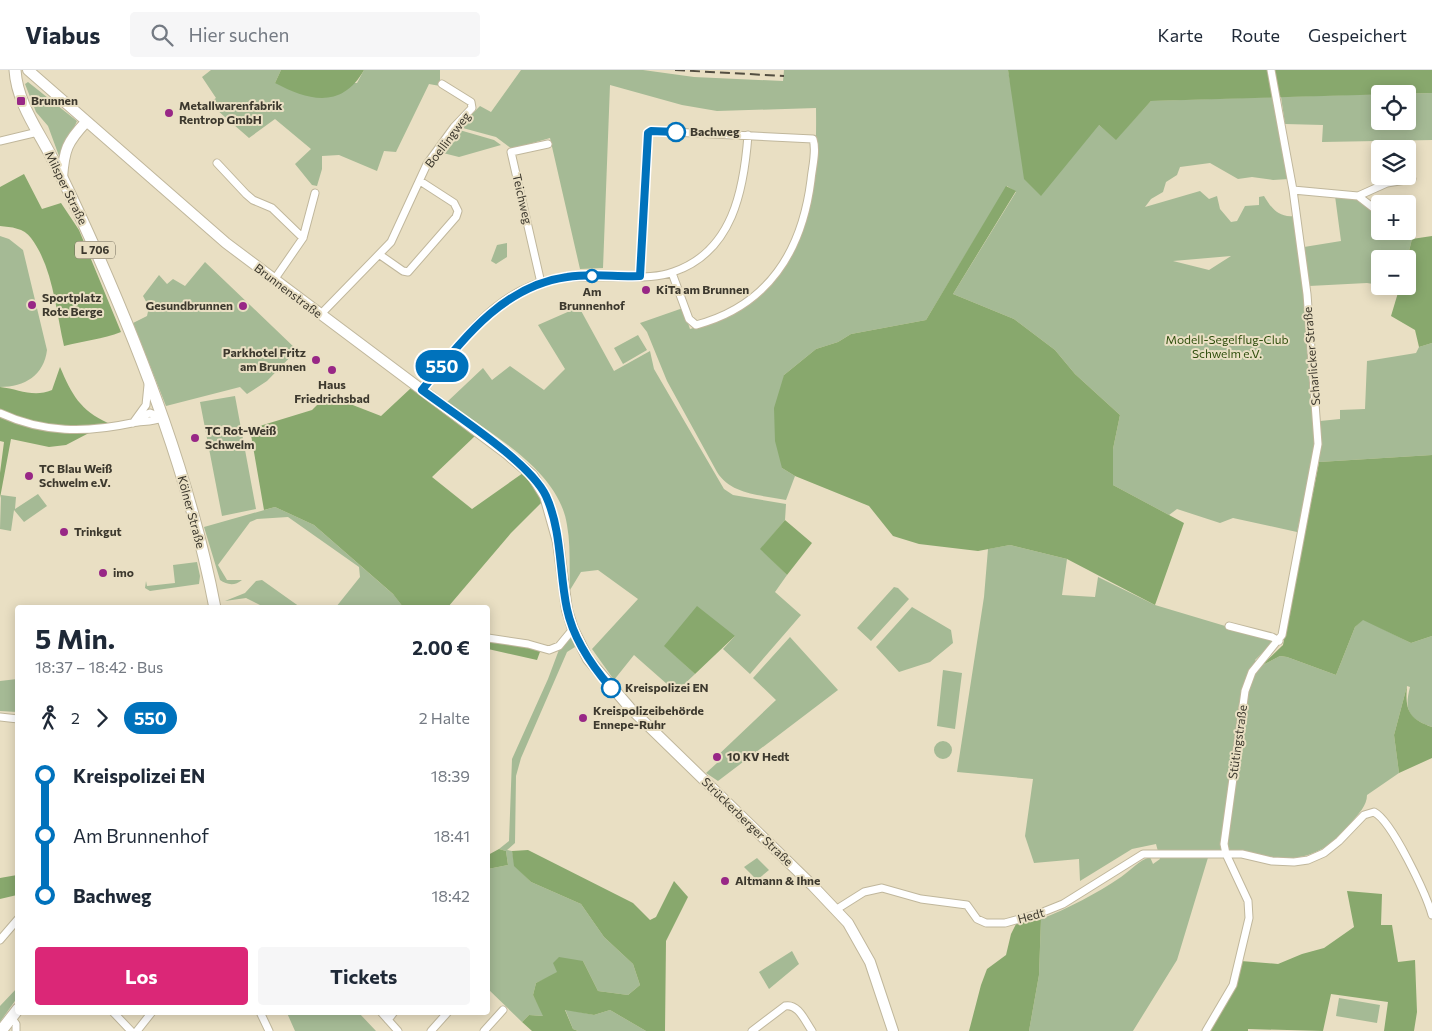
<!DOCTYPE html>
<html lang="de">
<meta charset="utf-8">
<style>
body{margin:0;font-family:Commissioner,sans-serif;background:#f6f6f7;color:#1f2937;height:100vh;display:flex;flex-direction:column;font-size:19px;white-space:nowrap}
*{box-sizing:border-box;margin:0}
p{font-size:16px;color:#747a83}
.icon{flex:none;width:28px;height:28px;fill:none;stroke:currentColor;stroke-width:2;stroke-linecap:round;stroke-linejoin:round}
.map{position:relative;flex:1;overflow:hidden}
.details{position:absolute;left:15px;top:535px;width:475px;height:410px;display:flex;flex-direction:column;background:#fff;border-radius:5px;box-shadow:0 2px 12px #0003}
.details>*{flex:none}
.badge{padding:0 10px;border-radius:16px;font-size:18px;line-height:32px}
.fabs{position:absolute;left:1371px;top:15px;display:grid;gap:10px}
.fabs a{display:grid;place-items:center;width:45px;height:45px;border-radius:5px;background:#fff;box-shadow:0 2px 12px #0003;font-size:25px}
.map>.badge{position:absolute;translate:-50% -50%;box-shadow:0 0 0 2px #fff}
.legs{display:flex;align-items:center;gap:8px;height:55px;padding:0 20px;font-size:16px}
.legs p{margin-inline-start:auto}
.headline{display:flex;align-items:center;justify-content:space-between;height:85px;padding:0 20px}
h1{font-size:28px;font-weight:700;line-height:38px}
.button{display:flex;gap:10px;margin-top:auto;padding:10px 20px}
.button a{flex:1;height:58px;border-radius:5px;background:#db2777;color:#fff;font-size:20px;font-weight:700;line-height:58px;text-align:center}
.button a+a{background:#f6f6f7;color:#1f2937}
ul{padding:0 20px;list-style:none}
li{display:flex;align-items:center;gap:18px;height:60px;font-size:19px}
li i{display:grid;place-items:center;width:8px;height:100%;margin:0 6px;background:currentColor}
li i::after{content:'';width:12px;height:12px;margin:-6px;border:4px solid;border-radius:50%;background:#fff}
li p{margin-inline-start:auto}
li:first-child i{background:linear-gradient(#0000 50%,currentColor 0)}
li:last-child i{background:linear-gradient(currentColor 50%,#0000 0)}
header{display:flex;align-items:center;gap:30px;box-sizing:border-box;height:70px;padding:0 25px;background:#fff;border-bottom:1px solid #e0e1e3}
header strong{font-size:24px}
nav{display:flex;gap:28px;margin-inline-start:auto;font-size:18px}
.search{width:350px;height:45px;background:#f6f6f7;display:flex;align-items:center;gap:12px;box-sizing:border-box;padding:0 18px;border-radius:5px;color:#747a83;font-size:19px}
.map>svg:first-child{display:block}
.green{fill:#a5ba95;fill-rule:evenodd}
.forest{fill:#88a86d}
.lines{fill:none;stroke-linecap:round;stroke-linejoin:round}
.stream{stroke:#5ca5c9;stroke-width:2}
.minor-casing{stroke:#c0b79c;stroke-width:9}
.secondary-casing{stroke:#c0b79c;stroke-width:12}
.primary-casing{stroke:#c0b79c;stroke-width:13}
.minor{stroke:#fff;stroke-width:7}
.secondary{stroke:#fff;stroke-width:10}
.primary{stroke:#fff;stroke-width:11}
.rail{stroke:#534e41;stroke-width:2;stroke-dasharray:10 5;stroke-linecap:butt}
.line-1-casing{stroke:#fff;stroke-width:11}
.line-1{stroke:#0072bc;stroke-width:8}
.poi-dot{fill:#982786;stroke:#e9dfc3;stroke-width:2}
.stop-1-dot{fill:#fff;stroke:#0072bc;stroke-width:2.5}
.labels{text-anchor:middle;stroke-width:4;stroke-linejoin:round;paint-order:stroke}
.shield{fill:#e9dfc3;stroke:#716b5b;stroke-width:1}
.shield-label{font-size:11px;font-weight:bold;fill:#3d392e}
.poi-label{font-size:12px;font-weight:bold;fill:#3d392e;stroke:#e9dfc3;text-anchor:start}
.stop-label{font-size:12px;font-weight:bold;fill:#3d392e;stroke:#e9dfc3;text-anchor:start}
.street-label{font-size:12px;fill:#3d392e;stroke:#e9dfc3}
.park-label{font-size:12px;fill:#314f0e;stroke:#e9dfc3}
</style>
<header>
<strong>Viabus</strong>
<div class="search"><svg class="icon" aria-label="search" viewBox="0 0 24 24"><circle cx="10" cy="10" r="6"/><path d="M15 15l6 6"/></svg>Hier suchen</div>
<nav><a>Karte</a><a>Route</a><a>Gespeichert</a></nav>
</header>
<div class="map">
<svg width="1432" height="961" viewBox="0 0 1432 961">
<rect width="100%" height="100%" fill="#e9dfc3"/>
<path class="green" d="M211,0H281L275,13H357L364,0H440V16L429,14L396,82L384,81L377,101L339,85L322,86V99L317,116L312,115L295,94L311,79L275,49L249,68L209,33L216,28L202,7Z
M521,0H643L694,7L783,11L784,0H1008L1010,11L1099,55L1116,69L1151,31L1275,27L1289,109L1273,110L1252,107L1238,109L1210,93L1180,97L1177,105L1166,112L1163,122L1151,129L1145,137L1200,121L1209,129L1217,126L1220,139L1231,152L1237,151L1245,136L1259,135V127L1264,126C1271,138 1279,148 1294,146L1304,227L1313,355L1316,357L1313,389L1297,462L1233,448L1220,453L1177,439L1169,445L1113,415V379L1120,345L1075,304L1055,280L1014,249L953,224L1016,122L1007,116L926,250L851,264L838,272L816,279L784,305L782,398L795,406L786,430C762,425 731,425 717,402L667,311L647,262L640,253L683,238L690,259C712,252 735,246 753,231C812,186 817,107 816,38L717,41L682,35L610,15L603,198L580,199L550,68L512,79L496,67L459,57L480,36L491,42ZM1231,186L1209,200L1173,191Z
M28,12L77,51L61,86H59L48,56L36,42L25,14Z
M1432,23V70L1322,72L1323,55L1285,54L1281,27L1380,24V51H1408V24H1397Z
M456,59L494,70L501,75L459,87L439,82Z
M1335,126L1358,128L1380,145V161H1397L1404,168L1412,169L1407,189H1380V215L1367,213L1309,216L1304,177L1341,171Z
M0,166L9,169L23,180L47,280C44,305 25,317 0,317Z
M507,173V187L496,194L491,191L497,175Z
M205,192L297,280L267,311L247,324L240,317L166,336L133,253L147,246L149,237L143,226L159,205L167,214L173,209L185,216Z
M579,237L614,301L650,281L654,299L724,419L733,425L786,434L785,450L761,479L787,505L775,522L801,545L750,604L723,579L735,566L665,576L695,604L676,622L634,585L614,610L592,579L638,529L598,500L581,502L570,520C569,499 571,476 567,455C559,400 489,363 447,332L483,298L492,310L510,296L544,320L565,299L538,255Z
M638,265L647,280L623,294L614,278Z
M1432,273V385L1319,392L1320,351L1340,349V340L1365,339L1367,291L1416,283L1419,277Z
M235,326L256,439L222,446L200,332Z
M38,424L47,436L24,452L14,440L11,461L0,459L1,425L16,427L15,439Z
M275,437L314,455L394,525L403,537H336L360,507L359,497L288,447L257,449L250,452L218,495L227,510H242C235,516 227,515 220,510L204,457Z
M1010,475L1067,489L1062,525L1095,527L1098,507L1155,535L1275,571L1255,590L1261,596L1280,586L1287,587L1336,605L1355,557L1363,549L1411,573L1432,566V657C1408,649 1404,640 1410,617L1407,616L1394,665L1399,703L1367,725C1367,736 1358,744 1352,752C1313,804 1266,788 1210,781L1177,890L1133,961H1029L1039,905L1041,849C1069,838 1096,824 1121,807C1131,800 1138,791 1150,787L1153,794L1160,789L1156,774L1132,779L1080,811L1079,789L1034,793L1025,766L1033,709L957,702L984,527L988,479Z
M197,492L200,506L199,514L150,521L145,518L146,511L147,516L175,513L173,495Z
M262,510L300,537H264L246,528L225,531L245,523L256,511Z
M894,517L898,518L909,529L871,571L857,558Z
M912,537L951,560L953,573L930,592L899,602L876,577Z
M571,564L575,577L567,582L521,688L516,706L515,773L507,780L512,781L515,796L531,812L581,834L604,867L633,894L640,915L628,925L598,921L583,891L536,913L533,925L544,946L529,945L522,952L488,919V799L508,795L506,781L499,779L509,771L512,689L548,609L560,577Z
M790,567L838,620L718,711L706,703L717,693L715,688L776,630L753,608Z
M943,600L962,603L955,659L937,656Z
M17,609V642L0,641V611Z
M934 680a9 9 0 1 1 18 0a9 9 0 1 1-18 0Z
M757,788L769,800L757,810L744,797Z
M792,881L799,894L769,919L759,902Z
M17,918V928L0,952V936Z
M1339,928L1380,935L1377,953L1336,946Z
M565,939L594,945L610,940L646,961H578L573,959Z
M287,943H359L376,961H295Z"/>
<path class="forest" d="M281,0H364C342,39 309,31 275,13Z
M1008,0H1432V23L1151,31L1116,70L1099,55L1041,126L1024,109Z
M24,104L42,139L61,133L79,160L121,262C103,269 83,271 64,276C56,241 53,197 31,168C24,158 11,157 0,156V117Z
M1006,116L1016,121L953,224L1014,249L1055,280L1075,304L1120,345L1113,379V415L1184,453L1155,535L1067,489L1010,475L978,481L919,474L893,466L869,436L795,406L782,398L775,371L774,338L784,305L816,279L838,272L851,264L926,250Z
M1432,166V273L1419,277L1415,260L1391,246L1400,216H1408L1407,189L1412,169Z
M60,297C72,325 80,340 108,353L66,375L49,377L11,369L0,428V403L4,372L0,371V317C19,319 33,328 52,320Z
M411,318L475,366L432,407L472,439L523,403L543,431L511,463L448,537H403L393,524L314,455L275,437L264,440L250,359L312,340L327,325L381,346Z
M1432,385V566L1411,573L1363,550L1355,557L1336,605L1287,587L1280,586L1261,596L1283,575L1319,392Z
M785,450L812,473L787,505L760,479Z
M697,536L735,566L695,604L664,576Z
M488,569L541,579L537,590L488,579Z
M1407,616C1405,639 1408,649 1432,657V688L1399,703L1394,665Z
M499,779L506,781L508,795L488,799V785Z
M528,780L633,833L650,850L656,847L674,811L688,827L666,871L665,961H646L610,940L594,945L565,940L573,959L578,961H532L522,952L529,945L543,946L533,925L536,913L557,902L553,893L559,887L583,891L598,921L628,925L640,915L633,894L604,867L581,834L531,812L514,796L512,781Z
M17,805V825L0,829V808Z
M1347,821L1382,824L1381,855H1392L1398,892L1415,890L1417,942L1414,961H1384L1388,932L1331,924L1323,961L1248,959V961H1208L1241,891L1278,894L1302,884L1324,878L1354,857Z
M1041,849L1039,905L1029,961H969L981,915L987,899L1006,885L1011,864L1016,854Z"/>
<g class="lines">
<path class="stream" d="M16,823L18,822"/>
<g class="minor-casing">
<path id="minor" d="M0,71L38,62
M217,93L246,124L253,130L272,138L303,168
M1293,120L1358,126L1380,143
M1358,126L1387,113L1412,109
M1399,161L1406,164
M380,185L403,201L408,202L456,147L458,141L454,133L420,111
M640,206L648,63L651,61L813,69C817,81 812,98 811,110C802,181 768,236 696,255L689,249L672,203
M274,210L303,168L315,123
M541,213L511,82L548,74
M320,245L391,172L427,94L454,57L472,38L471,32L442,14
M422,320C453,282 484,235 531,216C560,204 590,207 621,207C638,207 657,208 673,202C733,182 744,119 748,65
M0,343C43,363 86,363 132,353C142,351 152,352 162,348
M139,347L150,343L162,348
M133,353L146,335L148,315
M1229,556L1272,567L1279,571
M488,568L528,574L549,580L559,576L573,559
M0,647L18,649
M837,839L864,822L882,818L921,829L967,835L977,849L986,853H1005L1038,844L1063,834L1143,784H1242L1272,791L1294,792L1308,790L1324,783L1339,771L1364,745L1374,742C1392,751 1426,824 1432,845
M0,870L18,849
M113,942L131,961
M260,942L269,961
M381,942L398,961
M11,947L16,954V961
M388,950L394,942
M137,961L152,942
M431,961L448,942
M484,961L503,940
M752,961L785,936C798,933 805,951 812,961
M1206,961L1233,915L1249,848L1248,831L1226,784L1224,774L1245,621L1252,602L1282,565L1318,374L1307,224L1293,120L1271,0"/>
</g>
<g class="secondary-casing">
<path id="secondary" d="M28,0L226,173L506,383L532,405L545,426L558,472L567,540L573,559L588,589L630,638L813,816L848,853L870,892L893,961
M62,108C64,80 67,72 86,52"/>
</g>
<g class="primary-casing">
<path id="primary" d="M15,0C17,32 37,59 51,86C66,114 79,143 92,172C144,289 191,412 215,538
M1,961L18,939"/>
</g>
<use href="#minor" class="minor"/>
<use href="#secondary" class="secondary"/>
<use href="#primary" class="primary"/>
<path class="rail" d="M675,0L784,6"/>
</g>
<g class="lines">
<g class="line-1-casing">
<path id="line-1" d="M611,618C592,596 573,568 567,539C559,502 562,461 546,426C530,392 454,344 422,320C461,272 501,216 567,207C591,203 616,207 640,206L648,63L651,61L676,62"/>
</g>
<use href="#line-1" class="line-1"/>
</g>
<g class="poi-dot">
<rect x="16" y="26" width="10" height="10" rx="2.5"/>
<circle cx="169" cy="43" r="5"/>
<circle cx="646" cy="220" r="5"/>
<circle cx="32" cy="235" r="5"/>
<circle cx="243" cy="236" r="5"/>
<circle cx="316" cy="290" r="5"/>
<circle cx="332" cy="300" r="5"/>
<circle cx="195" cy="368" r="5"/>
<circle cx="29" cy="406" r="5"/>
<circle cx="64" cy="462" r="5"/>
<circle cx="103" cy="503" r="5"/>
<circle cx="583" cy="648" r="5"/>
<circle cx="717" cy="687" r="5"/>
<circle cx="725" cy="811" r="5"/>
</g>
<g class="stop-1-dot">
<circle cx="676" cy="62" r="9"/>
<circle cx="592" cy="206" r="6"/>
<circle cx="611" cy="618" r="9"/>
</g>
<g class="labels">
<rect class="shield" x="75" y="171.5" width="40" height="17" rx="4"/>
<g class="shield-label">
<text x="95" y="184">L 706</text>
</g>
<g class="poi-label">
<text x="31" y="35">Brunnen</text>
<text x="179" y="40">Metallwarenfabrik<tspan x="179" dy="14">Rentrop GmbH</tspan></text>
<text x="656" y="224">KiTa am Brunnen</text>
<text x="42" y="232">Sportplatz<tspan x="42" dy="14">Rote Berge</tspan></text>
<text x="233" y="240" text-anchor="end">Gesundbrunnen</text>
<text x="306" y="287" text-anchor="end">Parkhotel Fritz<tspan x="306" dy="14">am Brunnen</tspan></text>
<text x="332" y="319" text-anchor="middle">Haus<tspan x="332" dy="14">Friedrichsbad</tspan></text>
<text x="205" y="365">TC Rot-Weiß<tspan x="205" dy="14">Schwelm</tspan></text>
<text x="39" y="403">TC Blau Weiß<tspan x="39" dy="14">Schwelm e.V.</tspan></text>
<text x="74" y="466">Trinkgut</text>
<text x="113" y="507">imo</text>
<text x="593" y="645">Kreispolizeibehörde<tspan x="593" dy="14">Ennepe-Ruhr</tspan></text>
<text x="727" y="691">10 KV Hedt</text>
<text x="735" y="815">Altmann &amp; Ihne</text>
</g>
<g class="stop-label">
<text x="690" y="66">Bachweg</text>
<text x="592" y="226" text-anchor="middle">Am<tspan x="592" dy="14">Brunnenhof</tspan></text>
<text x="625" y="622">Kreispolizei EN</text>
</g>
<g class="street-label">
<text transform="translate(448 70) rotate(-53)" y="4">Boellingweg</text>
<text transform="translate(66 118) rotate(64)" y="4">Milsper Straße</text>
<text transform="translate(522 129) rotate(77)" y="4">Teichweg</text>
<text transform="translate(288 221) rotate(37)" y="4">Brunnenstraße</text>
<text transform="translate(1312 286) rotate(-95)" y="4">Scharlicker Straße</text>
<text transform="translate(191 442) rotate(75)" y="4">Kölner Straße</text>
<text transform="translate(1238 672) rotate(-82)" y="4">Stütingstraße</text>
<text transform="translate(747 752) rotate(44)" y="4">Strückerberger Straße</text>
<text transform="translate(1031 846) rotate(-15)" y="4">Hedt</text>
</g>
<g class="park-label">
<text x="1227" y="274">Modell-Segelflug-Club<tspan x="1227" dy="14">Schwelm e.V.</tspan></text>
</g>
</g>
</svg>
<div class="fabs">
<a><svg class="icon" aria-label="locate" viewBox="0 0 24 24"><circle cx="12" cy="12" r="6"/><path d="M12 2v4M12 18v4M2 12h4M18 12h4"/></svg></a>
<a><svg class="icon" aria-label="layers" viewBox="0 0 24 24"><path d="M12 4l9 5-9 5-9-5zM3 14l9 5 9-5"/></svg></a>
<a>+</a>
<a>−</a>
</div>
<b class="badge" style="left:442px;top:296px;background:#0072bc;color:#fff">550</b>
<section class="details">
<div class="headline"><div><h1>5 Min.</h1><p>18:37 – 18:42 · Bus</p></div><b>2.00 €</b></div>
<div class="legs"><svg class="icon" aria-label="walk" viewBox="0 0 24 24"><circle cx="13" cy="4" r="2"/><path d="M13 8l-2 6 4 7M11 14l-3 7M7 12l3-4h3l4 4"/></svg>2<svg class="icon" aria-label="forward" viewBox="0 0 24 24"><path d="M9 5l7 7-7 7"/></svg><b class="badge" style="background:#0072bc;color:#fff">550</b><p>2 Halte</p></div>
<ul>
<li><i style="color:#0072bc"></i><b>Kreispolizei EN</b><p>18:39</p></li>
<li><i style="color:#0072bc"></i><span>Am Brunnenhof</span><p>18:41</p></li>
<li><i style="color:#0072bc"></i><b>Bachweg</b><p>18:42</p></li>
</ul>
<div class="button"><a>Los</a><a>Tickets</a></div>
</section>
</div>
